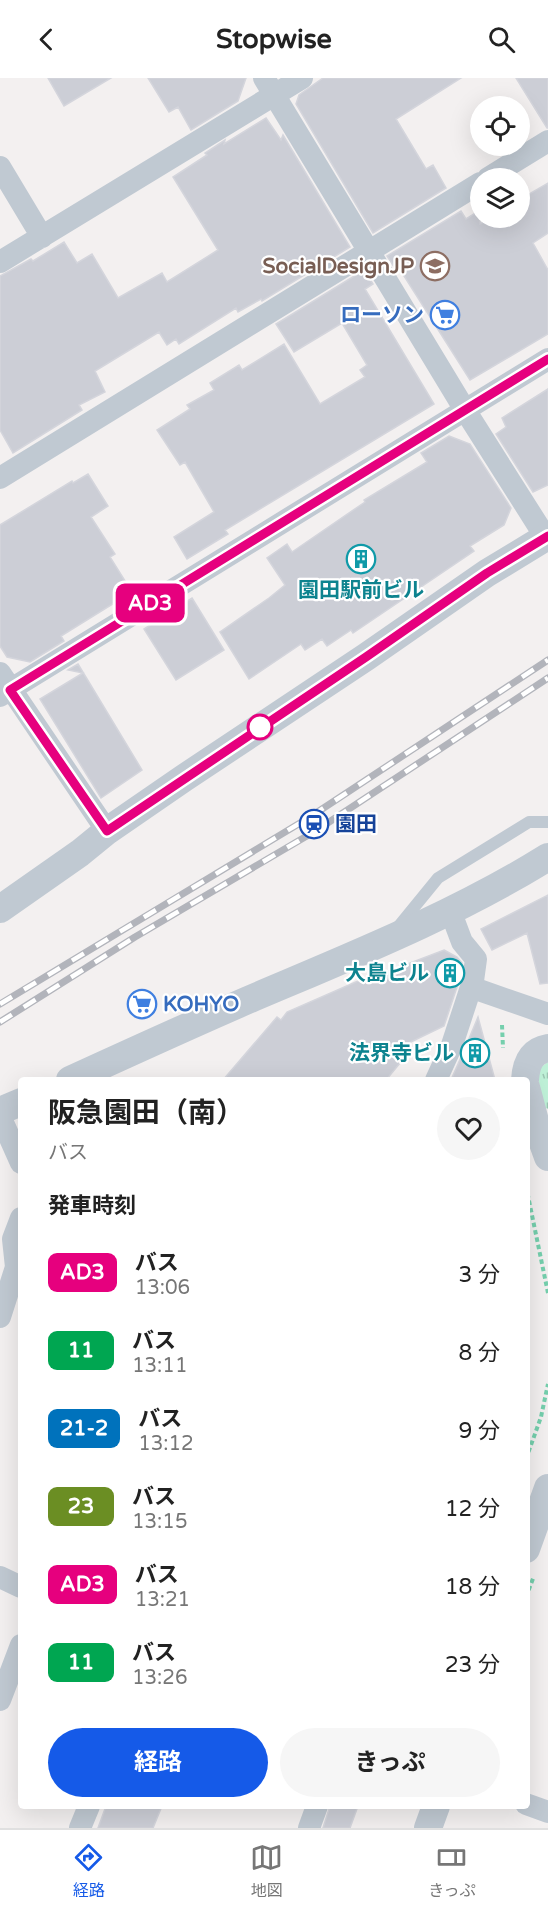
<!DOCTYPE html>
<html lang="ja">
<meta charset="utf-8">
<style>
body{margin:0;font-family:"Varela Round","Noto Sans JP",sans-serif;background:#f6f6f6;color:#222;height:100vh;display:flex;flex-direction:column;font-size:22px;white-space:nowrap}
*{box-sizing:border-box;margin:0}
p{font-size:20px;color:#767676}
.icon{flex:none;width:33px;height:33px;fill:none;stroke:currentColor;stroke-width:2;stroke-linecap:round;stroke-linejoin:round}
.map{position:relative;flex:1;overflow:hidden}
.details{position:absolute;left:18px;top:999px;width:512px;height:732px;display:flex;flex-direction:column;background:#fff;border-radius:6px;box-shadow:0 6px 24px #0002}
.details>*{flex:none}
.badge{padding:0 12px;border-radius:9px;font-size:21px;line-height:39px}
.buttons{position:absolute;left:470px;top:18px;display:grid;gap:12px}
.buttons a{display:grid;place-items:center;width:60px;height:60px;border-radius:50%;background:#fff;box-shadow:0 6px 24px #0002;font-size:30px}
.map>.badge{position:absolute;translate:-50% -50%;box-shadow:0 0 0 3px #fff}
h2{padding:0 30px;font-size:22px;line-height:54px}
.round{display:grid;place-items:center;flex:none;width:63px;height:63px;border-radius:32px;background:#f6f6f6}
.headline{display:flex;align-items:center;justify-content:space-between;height:102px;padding:0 30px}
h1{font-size:28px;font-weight:700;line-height:45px}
.primary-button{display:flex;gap:12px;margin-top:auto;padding:12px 30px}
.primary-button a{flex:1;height:69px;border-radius:36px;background:#155ae8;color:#fff;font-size:24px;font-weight:700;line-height:69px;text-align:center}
.primary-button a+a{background:#f6f6f6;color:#222}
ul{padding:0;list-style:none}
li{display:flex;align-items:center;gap:18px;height:78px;padding:0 30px}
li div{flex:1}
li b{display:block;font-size:22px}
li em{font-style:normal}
li .badge{min-width:66px;font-weight:700;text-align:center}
header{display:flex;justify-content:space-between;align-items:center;height:78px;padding:0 30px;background:#fff;font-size:27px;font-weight:700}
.tabs{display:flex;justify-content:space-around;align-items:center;height:84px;border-top:2px solid #e0e0e0;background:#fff;font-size:16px;color:#767676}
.tabs a{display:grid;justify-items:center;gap:3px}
.tabs .selected{color:#155ae8}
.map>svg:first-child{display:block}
.grass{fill:url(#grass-tufts)}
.building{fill:#ccced6;stroke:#d4d5dc;stroke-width:1.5}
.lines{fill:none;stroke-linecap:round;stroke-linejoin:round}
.path{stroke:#75cfad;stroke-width:4;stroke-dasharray:4.5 3;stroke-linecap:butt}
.service{stroke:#c0c9d2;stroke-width:12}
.minor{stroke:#c0c9d2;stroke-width:22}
.tertiary{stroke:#c0c9d2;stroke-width:28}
.rail-casing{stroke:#b2b4bb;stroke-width:7}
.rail{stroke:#fff;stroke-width:4.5;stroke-dasharray:14;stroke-linecap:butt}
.line-casing{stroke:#fff;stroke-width:14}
.line{stroke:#e6007e;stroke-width:9}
.stop-dot{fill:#fff;stroke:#e6007e;stroke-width:3}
.labels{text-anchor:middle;stroke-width:4.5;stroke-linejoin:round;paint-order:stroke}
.education-label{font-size:21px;font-weight:bold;fill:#785e54;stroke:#fff;text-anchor:end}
.shop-label{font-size:21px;font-weight:bold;fill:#366cbe;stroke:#fff;text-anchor:end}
.culture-label{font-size:21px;font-weight:bold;fill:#0d838f;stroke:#fff;text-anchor:end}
.transit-label{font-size:21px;font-weight:bold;fill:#164399;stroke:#fff;text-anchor:start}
</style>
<header><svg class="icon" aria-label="back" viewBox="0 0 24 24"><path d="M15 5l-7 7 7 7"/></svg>Stopwise<svg class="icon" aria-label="search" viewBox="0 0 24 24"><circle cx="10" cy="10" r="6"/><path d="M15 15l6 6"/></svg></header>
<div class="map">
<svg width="548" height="1750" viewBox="0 0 548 1750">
<defs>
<pattern id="grass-tufts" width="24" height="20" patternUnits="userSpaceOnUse" patternTransform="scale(1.5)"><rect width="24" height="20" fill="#bef0d7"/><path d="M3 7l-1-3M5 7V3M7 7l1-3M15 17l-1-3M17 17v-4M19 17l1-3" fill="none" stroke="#9cc5b2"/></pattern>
</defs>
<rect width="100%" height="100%" fill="#f3f0f0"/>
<path class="grass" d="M548,984V1031L543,1029L537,992Z"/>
<path class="building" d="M48,0H111L64,28Z
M148,0H246L238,23L191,52L178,29L169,34Z
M323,0H461L396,41L426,91L433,87L446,110L373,155L296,26L299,17Z
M516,0H548V50H547Z
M266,40L281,62L283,57L350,169L262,223L261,221L238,234L236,230L179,266L176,261L167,267L159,254L95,293L105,314L79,327L82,332L13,375L0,352V198L31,181L33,183L64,164L77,185L92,176L118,220L162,195L167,204L218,172L173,99L207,77L205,75L225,62L224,66Z
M548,105V155L533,165L548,192V256L470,302L399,190L396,192L387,178L461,133L466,141L480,132V146L491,140H519V122Z
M364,192L373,206L365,211L434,326L225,452L228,456L187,481L174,459L214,434L185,384L180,387L157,352L190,331L187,327L214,312L210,305L239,287L242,292L284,266L320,326L365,299L360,292L367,287L342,245L294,274L276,246Z
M548,311V407L533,414L496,356L506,349L502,340Z
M449,358L470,366L511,430L504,447L470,468L474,473L353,555L351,552L327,568L322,561L305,572L301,566L249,601L220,554L269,520L285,507L267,480L287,466L292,474L365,424L364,422L427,384L421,375Z
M88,396L108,428L91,439L115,476L110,479L132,514L61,558L64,563L30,584L7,579L0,568V447L72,403L73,405Z
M192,520L224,572L176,602L144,551Z
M78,586L142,692L101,720L40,621L83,595L68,592Z
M548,817V905L540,906L527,855L492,872L481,851Z
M444,872L457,879L462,885L460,900L444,948L388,975L400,985L386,1002H223L277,939L281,942L287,934L383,892L384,895Z
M478,939L495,1002H451L468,963Z
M106,1728H162L153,1750H98Z
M330,1728H358L350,1750H323Z"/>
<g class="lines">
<path class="path" d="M502,947L503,970
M526,1108L548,1215
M526,1381L541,1339L548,1306
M526,1519L534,1498"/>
<path class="service" d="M398,849L438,800L529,744H548"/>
<path class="minor" d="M264,0L465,332L546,460
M0,89L42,159
M488,100L548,63
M0,184L302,0
M0,400L480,105
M0,595L107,753
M0,618L548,281
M450,832L462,864L476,881L473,903L476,911L548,936
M436,1002L452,967L473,903
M0,1038L21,1085
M0,1239L16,1189L13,1161L21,1140
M0,1499L21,1509
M0,1622L21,1567
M526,1726L548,1734
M80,1750L89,1728
M309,1750L317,1728"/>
<path class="tertiary" d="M0,831L80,775L107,753L184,700L366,579L487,495L548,458
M70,1002C129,975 188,948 248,922C349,879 455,837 548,779
M525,1002C526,986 531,973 548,970
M526,1009L535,1043L548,1079
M0,1033L21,1024
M526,1471L548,1410
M428,1750L436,1728"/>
<g class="rail-casing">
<path id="rail" d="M0,926L310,739L548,582
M0,944L135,859L317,752L548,600"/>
</g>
<use href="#rail" class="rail"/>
</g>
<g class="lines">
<g class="line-casing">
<path id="line" d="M548,281L10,612L107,753L366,579L487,495L548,458"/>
</g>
<use href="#line" class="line"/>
</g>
<defs>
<g id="school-ring" transform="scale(1.5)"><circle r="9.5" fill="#fff" stroke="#8d6e63" stroke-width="1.5"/><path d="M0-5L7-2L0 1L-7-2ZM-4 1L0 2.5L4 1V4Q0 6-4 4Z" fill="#8d6e63"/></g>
<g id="supermarket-ring" transform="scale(1.5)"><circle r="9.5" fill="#fff" stroke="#3f7fe0" stroke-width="1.5"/><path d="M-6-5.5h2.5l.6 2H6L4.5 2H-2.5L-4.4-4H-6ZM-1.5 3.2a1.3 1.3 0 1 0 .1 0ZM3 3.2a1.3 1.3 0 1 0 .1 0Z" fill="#3f7fe0"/></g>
<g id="building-ring" transform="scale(1.5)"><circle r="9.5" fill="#fff" stroke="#0f9aa8" stroke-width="1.5"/><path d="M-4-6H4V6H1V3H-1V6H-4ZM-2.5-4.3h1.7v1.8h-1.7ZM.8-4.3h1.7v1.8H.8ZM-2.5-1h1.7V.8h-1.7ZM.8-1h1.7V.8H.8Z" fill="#0f9aa8"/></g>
<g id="station-ring" transform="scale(1.5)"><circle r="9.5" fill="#fff" stroke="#1a4fb4" stroke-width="1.5"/><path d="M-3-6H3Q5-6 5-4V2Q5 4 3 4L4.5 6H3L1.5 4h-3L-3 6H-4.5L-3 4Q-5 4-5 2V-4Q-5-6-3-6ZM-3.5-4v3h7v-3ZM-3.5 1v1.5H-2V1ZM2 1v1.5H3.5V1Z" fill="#1a4fb4"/></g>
</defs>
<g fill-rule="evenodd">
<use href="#school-ring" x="435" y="188"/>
<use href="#supermarket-ring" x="445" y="237"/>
<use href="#building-ring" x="361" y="481"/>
<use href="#station-ring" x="314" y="746"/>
<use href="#building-ring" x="450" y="895"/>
<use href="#supermarket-ring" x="142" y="926"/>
<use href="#building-ring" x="475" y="975"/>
</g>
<circle class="stop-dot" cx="260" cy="649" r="12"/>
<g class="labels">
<g class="education-label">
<text x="414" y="195">SocialDesignJP</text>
</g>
<g class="shop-label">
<text x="424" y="244">ローソン</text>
<text x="163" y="933" text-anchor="start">KOHYO</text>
</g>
<g class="culture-label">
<text x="361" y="519" text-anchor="middle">園田駅前ビル</text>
<text x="429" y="902">大島ビル</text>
<text x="454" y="982">法界寺ビル</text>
</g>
<g class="transit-label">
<text x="335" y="753">園田</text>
</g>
</g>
</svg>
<div class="buttons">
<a><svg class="icon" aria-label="locate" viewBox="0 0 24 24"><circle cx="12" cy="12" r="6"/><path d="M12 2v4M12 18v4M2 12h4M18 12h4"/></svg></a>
<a><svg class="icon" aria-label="layers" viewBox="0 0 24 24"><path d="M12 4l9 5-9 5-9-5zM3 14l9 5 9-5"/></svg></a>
</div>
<b class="badge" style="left:150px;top:525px;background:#e6007e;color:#fff">AD3</b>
<section class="details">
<div class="headline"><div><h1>阪急園田（南）</h1><p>バス</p></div><a class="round"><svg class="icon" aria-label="heart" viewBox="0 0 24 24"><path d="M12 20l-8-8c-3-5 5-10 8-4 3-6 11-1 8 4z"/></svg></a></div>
<h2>発車時刻</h2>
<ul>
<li><span class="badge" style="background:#e6007e;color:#fff">AD3</span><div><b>バス</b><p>13:06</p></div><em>3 分</em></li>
<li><span class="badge" style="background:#00a651;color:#fff">11</span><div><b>バス</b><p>13:11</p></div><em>8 分</em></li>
<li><span class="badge" style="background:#0072bc;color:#fff">21-2</span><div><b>バス</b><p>13:12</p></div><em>9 分</em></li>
<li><span class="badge" style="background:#6b8e23;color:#fff">23</span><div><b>バス</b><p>13:15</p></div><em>12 分</em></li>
<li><span class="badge" style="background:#e6007e;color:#fff">AD3</span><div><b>バス</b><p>13:21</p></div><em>18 分</em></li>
<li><span class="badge" style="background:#00a651;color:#fff">11</span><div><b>バス</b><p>13:26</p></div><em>23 分</em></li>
</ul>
<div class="primary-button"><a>経路</a><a>きっぷ</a></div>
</section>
</div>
<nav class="tabs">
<a class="selected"><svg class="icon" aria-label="directions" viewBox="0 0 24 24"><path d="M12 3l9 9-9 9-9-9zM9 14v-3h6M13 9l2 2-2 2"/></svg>経路</a>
<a><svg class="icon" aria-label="map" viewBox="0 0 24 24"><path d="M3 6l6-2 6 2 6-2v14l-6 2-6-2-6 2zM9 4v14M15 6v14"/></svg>地図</a>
<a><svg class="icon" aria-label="tickets" viewBox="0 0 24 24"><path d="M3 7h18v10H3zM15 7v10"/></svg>きっぷ</a>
</nav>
